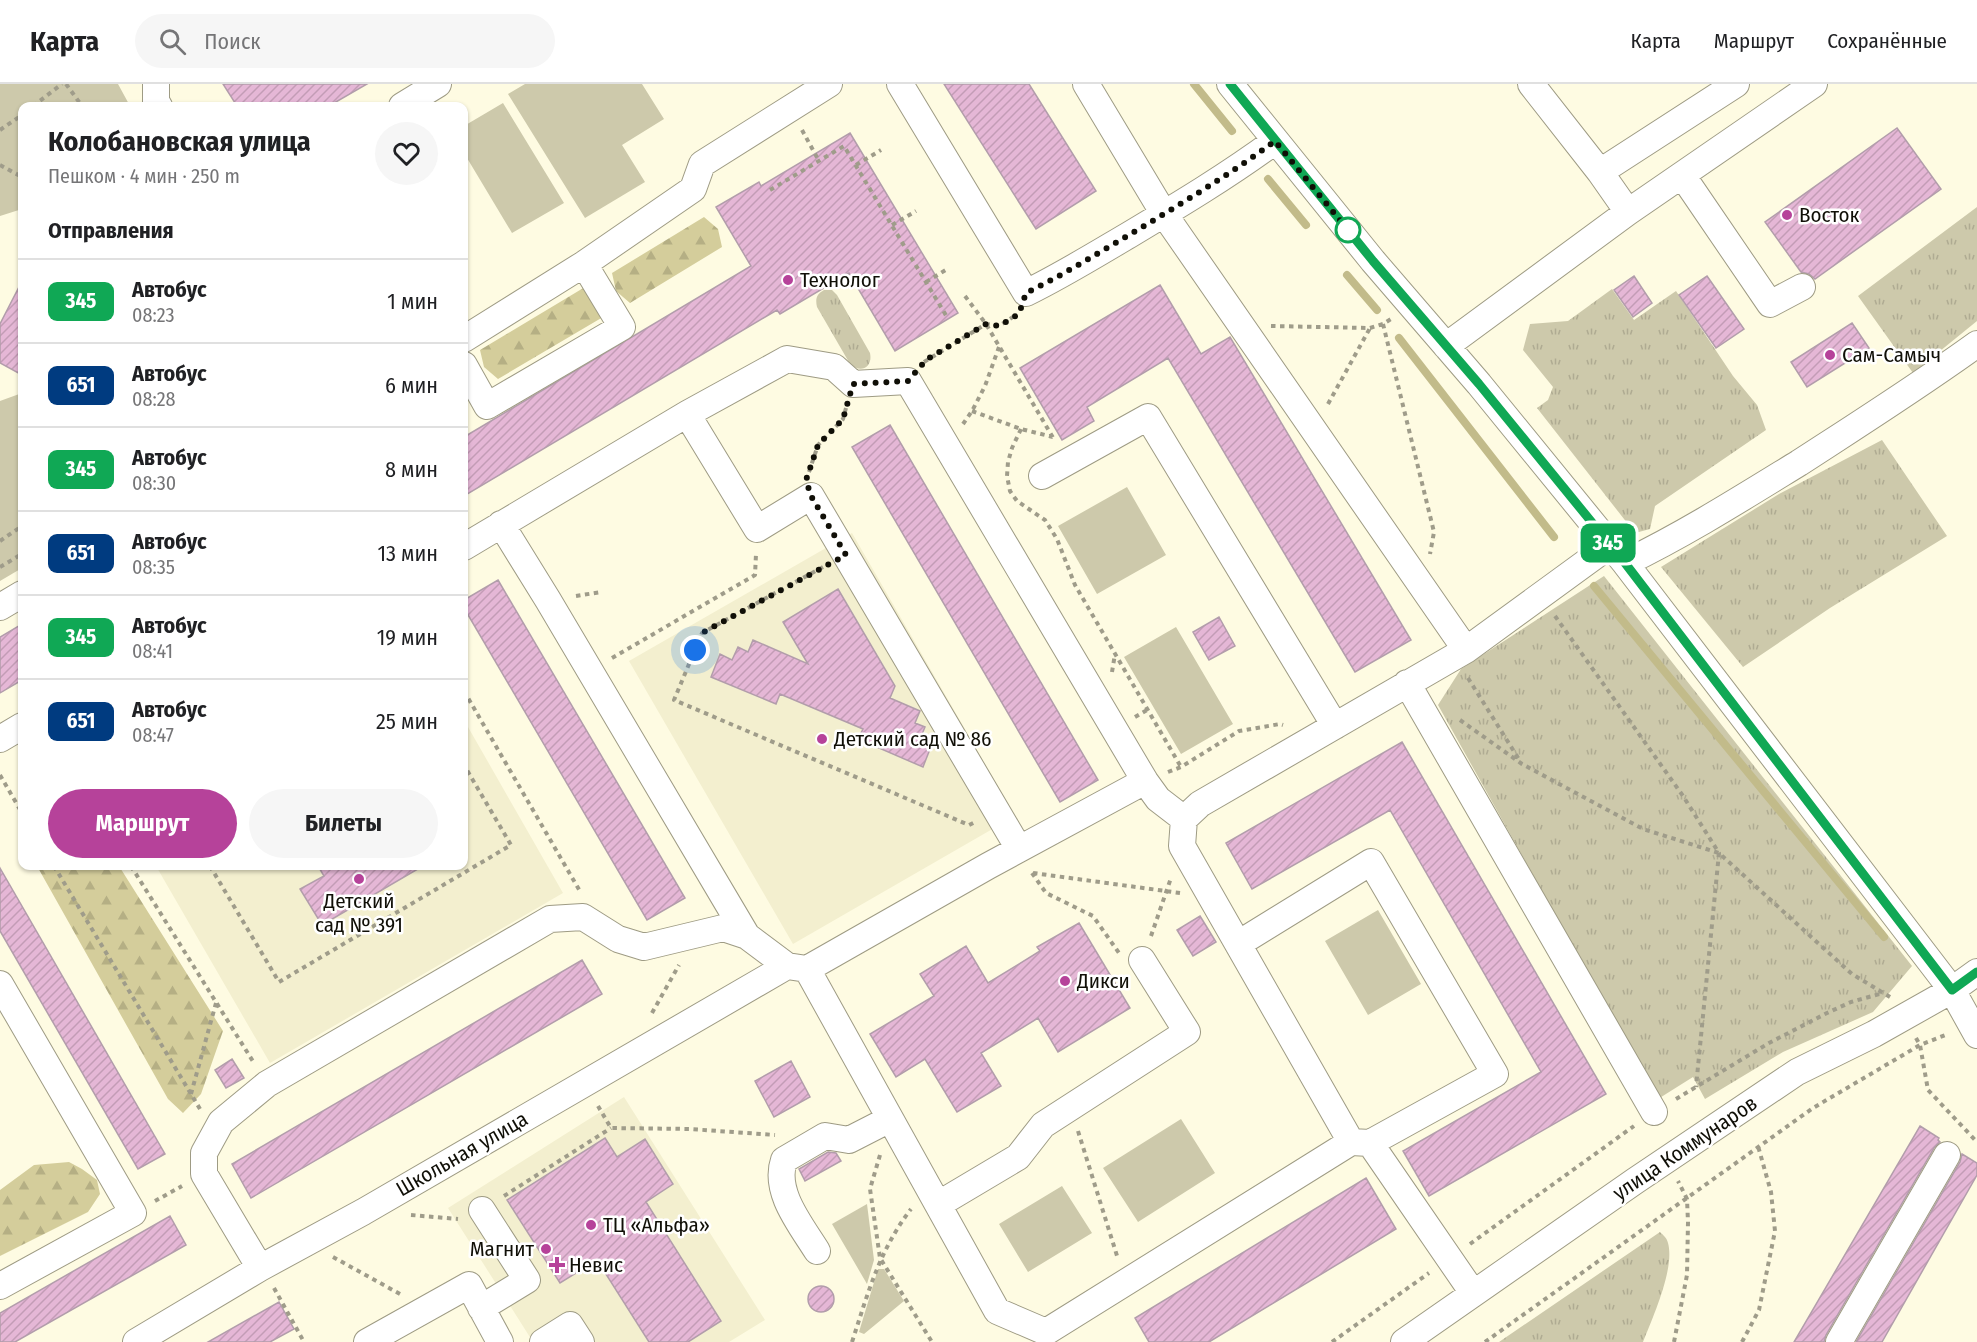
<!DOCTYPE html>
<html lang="ru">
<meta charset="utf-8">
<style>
body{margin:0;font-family:"Fira Sans Condensed",sans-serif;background:#f6f6f6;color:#202124;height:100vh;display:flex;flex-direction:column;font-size:22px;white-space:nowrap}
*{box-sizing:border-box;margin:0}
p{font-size:20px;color:#757577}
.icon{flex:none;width:33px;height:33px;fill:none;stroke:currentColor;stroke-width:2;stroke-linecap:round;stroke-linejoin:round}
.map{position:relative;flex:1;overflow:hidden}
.panel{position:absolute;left:18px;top:18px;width:450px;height:768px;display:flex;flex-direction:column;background:#fff;border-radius:12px;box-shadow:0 2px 4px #0004}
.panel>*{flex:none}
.badge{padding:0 12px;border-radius:9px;font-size:21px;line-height:39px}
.you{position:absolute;width:30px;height:30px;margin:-15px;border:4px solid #fff;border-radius:50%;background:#1a73e8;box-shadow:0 0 0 9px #1a73e833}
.map>.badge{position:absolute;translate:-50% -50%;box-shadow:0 0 0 3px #fff}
h2{padding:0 30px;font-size:22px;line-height:54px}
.round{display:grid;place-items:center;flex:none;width:63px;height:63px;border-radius:32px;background:#f6f6f6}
.overview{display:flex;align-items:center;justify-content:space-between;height:102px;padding:0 30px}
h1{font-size:28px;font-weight:700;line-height:45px}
.action{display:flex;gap:12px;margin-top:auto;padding:12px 30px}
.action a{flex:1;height:69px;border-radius:36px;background:#b6429a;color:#fff;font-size:24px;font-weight:700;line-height:69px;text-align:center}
.action a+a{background:#f6f6f6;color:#202124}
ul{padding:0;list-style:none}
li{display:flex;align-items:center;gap:18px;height:84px;padding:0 30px;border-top:2px solid #e0e0e0}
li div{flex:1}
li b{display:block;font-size:22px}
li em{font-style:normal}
li .badge{min-width:66px;font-weight:700;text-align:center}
header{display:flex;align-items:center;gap:36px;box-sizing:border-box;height:84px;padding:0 30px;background:#fff;border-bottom:2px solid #e0e0e0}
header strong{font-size:28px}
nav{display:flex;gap:33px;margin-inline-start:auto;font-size:21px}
.search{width:420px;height:54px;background:#f6f6f6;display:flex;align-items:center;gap:15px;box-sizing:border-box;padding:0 21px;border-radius:33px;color:#757577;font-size:22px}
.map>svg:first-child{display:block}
.built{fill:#f3efcf}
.grass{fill:url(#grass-tufts)}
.forest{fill:url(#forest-firs)}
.park{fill:#cdc9ab}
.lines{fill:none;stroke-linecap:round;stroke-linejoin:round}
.stream{stroke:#c2bb8a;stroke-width:8}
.building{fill:url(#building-hatch);stroke:#b29dab;stroke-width:1.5}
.minor-casing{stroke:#9e9b84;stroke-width:28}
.path{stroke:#9f9c8a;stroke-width:4;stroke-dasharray:4.5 4.5;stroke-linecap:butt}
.minor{stroke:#fff;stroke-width:26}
.line-casing{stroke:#fff;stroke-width:14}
.line{stroke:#10a855;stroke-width:9}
.walk{stroke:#100f07;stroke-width:6;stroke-dasharray:0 10.8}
.poi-dot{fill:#b6429a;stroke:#fff;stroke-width:2}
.stop-dot{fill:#fff;stroke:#10a855;stroke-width:3}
.labels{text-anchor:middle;stroke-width:5;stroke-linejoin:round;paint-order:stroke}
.poi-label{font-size:21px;fill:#100f07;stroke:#fff;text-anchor:start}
.street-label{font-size:21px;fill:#100f07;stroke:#fff}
</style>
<header>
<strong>Карта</strong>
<div class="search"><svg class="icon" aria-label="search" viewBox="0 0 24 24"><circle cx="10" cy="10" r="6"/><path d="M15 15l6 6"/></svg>Поиск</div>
<nav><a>Карта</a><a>Маршрут</a><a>Сохранённые</a></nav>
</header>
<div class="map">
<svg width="1977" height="1258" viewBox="0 0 1977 1258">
<defs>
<pattern id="grass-tufts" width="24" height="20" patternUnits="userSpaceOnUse" patternTransform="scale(1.5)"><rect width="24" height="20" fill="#cdc9ab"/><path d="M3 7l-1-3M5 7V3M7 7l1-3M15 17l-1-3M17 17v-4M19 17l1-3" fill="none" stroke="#afab92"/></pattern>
<pattern id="forest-firs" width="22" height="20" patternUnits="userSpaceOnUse" patternTransform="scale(1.5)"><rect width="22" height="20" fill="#d4cd9b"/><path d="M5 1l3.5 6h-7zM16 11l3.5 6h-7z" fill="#b5af84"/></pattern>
<pattern id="building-hatch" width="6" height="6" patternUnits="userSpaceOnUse" patternTransform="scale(1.5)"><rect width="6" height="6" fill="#e5b7d6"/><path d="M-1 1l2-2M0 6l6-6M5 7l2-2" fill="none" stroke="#c39cb6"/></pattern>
</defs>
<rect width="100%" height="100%" fill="#fefbe2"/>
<path class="built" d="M852,449L1015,732L793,860L629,577Z
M464,636L563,809L270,979L156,782H464Z
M624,1013L765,1236L729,1258H533L448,1124Z"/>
<path class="grass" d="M1977,123V237L1913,289L1858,212Z
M1612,205L1634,236L1676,207L1733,292L1757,321L1766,346L1655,422L1650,445L1635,449L1537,324L1548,316L1553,303L1523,266L1530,240L1568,237Z
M824,206H832L837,211L870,269C873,283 861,290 850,280L817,223C815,214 817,210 824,206Z
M1882,356L1947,452L1830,524L1743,583L1661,483L1779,410Z
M1604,492L1912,882L1873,928L1783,968L1705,1015L1693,993L1658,1015L1438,621L1461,585Z
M1660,1148C1663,1151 1667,1154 1668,1159C1675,1184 1653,1233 1643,1258H1499Z"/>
<path class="forest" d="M704,133L718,145L722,163L630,219L616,207L612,189Z
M585,203L603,233L498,295L484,283L480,266Z
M37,782H119L223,947L201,1010L183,1029L168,1015Z
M69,1078L82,1085L97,1096L100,1110L88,1128L0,1172V1106L34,1081Z"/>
<path class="park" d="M0,0H118L130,22H22V125L0,132Z
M525,0H642L664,35L622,61L645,98L585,134L508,10Z
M503,19L564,119L512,149L464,69V42Z
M22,309V484L0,497V317Z
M1127,403L1166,471L1097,510L1058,442Z
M1176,543L1233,640L1181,670L1124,573Z
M1378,826L1421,900L1368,931L1325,857Z
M1181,1035L1215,1089L1138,1138L1103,1084Z
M1062,1102L1092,1149L1028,1188L999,1140Z
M867,1120L874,1176L867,1200L832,1140Z
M878,1185H884L904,1217L864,1250L859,1248Z"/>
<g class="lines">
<path class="stream" d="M1194,0L1232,47
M1268,95L1306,141
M1347,191L1377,226
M1399,254L1554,453
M1594,502L1884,853"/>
</g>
<path class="building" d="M223,0H367L329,22H237Z
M944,0H1029L1096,107L1036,145Z
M1897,44L1941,105L1815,195L1809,190L1801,188L1765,138Z
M850,49L958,229L895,267L849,189L780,230L777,226L464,412V353L751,182L716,123L759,98L761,102Z
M1634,192L1652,219L1633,233L1614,206Z
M1707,192L1744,245L1716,264L1679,211Z
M22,197V291L0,279V240Z
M1160,201L1201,270L1230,253L1411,556L1355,588L1168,274L1087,323L1094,337L1062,356L1020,284Z
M1852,239L1869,264L1807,303L1791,278Z
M890,341L1098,696L1060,718L852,363Z
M498,496L685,814L647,836L464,524V516Z
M838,505L895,602L890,614L920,627L915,639L925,643L920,655L932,660L923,683L858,655L863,645L780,610L776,620L711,593L720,570L732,576L738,563L748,568L753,556L808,580L783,538Z
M1219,533L1235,562L1209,576L1193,548Z
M22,540V596L0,609V553Z
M1402,658L1606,1010L1429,1112L1403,1067L1541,988L1390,726L1252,805L1226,759Z
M318,782H423L322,841L300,805L324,792Z
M0,784L165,1070L138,1085L0,847Z
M1200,832L1216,858L1193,872L1177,846Z
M1079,839L1130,924L1058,968L1038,934L981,969L1001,1002L957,1028L925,975L896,993L870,950L934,912L920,890L966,862L988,899L1040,867L1037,863Z
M582,876L602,910L251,1114L232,1080Z
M232,975L244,994L226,1004L215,986Z
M791,977L810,1013L774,1033L755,997Z
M1920,1042L1939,1054L1938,1056L1940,1058L1934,1064L1826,1251L1824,1258H1794Z
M605,1054L617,1073L645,1055L673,1100L646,1118L721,1237L688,1258H649L597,1176L560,1199L507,1116Z
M828,1068L836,1069L841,1077L805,1097L799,1085Z
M1962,1070L1977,1079V1091L1882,1258H1856L1960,1078Z
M1366,1094L1396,1145L1209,1258H1149L1135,1234Z
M170,1132L186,1161L15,1258H0V1229Z
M808 1215a13 13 0 1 1 26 0a13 13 0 1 1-26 0Z
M279,1218L294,1245L270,1258H208Z"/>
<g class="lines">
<g class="minor-casing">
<path id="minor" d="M156,0V18L159,22
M900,0L1026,209C1061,192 1095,171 1129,151C1179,121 1229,91 1275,57
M1086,0L1164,130L1466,566
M1230,0L1373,177L1479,300L1625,479L1952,906L1977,951
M1531,0L1600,88L1628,128
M402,22L438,0
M1600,88L1736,0
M1682,91L1770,220L1802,203
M464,255L584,180L693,105L702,80L829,0
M1446,262L1628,128L1814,0
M464,281L487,322L622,243L584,180
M687,330L757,445L811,412L1019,765
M1042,392L1148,333L1335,642
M501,440L548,516L747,852L787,882L807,885L997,1227L1046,1248L1351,1058
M464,463L687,330L787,275L834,283L853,300L908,297L1145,697L1158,715L1184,735
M1625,479C1685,450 1742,414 1799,379C1859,340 1919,302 1977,260
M0,523L22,510
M1407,599L1654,1028
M0,655L22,642
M1238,860L1371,778L1495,990L1370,1059
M807,885L988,782L1145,697
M0,900L133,1129L0,1202
M939,1120L1018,1073L1043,1041L1187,948L1142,876
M817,1167C801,1141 773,1108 784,1076L825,1052L849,1056L890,1035
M260,1184L204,1090V1069L221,1038L267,1000L550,835L583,833L618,855L644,863L723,844L747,852
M1473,1209L1370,1059L1351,1058L1182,762L1184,735L1200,720L1466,566L1610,461
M481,1224L527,1196L482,1126
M136,1258L260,1184L363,1128L787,882
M367,1258L469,1201L500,1258
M543,1258L570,1241L581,1258
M1404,1258L1635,1097L1797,988L1874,950L1952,906L1977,888
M1839,1258L1947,1071"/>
</g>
<path class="path" d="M66,0L82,22
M33,22L62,0
M0,46L22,31
M802,46L819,77
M0,81L22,93
M856,81L881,66
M770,106L844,62L947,233
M892,141L916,127
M926,198L949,184
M965,212L986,240L1055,357
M1383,240L1434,448L1430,470
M1271,242L1370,244L1383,240L1391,235
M924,278L986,240L999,242L1016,231
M1328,320L1370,244
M972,327L1021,345L1053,353
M963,340L972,327L985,302L999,263
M1021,345L1012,364L1008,378L1007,392L1010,407L1017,417L1045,436L1057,455L1075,501L1181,683
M809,388L818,361L843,335L846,324
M0,457L22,442
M0,483L22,470
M823,483L702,549L674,616L969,741L975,738
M576,512L601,508
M1555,532L1683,712L1719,769L1696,1003
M612,574L755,491L756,470
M1112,588L1115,570
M1468,594L1520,677
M464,607L581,809
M1135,633L1147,626
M1460,636L1522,680L1643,745L1719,769L1852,890L1890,913
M1168,688L1181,683L1239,647L1280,640L1283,641
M0,691L22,729
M54,782L200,1025
M131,782L254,979
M210,782L279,898L511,761L464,681
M1032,789L1046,809L1093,832L1119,869
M1033,789L1180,809
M1151,852L1171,794
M652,929L679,881
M1916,954L1920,961L1928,1006L1977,1058
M191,1010L216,919
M1676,1015L1769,959L1827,929L1851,918L1883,909
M598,1022L611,1044L690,1045L775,1051
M1078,1047L1118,1175
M880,1071L870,1105L880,1174L932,1258
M504,1112L611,1044
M155,1117L182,1102
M411,1131L458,1135
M1470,1160L1634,1042
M333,1173L400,1210
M274,1204L304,1258
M852,1258C868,1209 879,1167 911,1125
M1332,1258L1429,1189
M1485,1258L1813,1024L1920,961L1948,950
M1674,1258L1687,1191L1688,1138L1687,1115L1678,1097
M1742,1258L1759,1226L1775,1147L1771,1108L1758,1062"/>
<use href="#minor" class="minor"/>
</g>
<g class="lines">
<g class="line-casing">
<path id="line" d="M1230,0L1373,177L1479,300L1625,479L1952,906L1977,888"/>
</g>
<use href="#line" class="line"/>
<path class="walk" d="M695,566L702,549L846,471L811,412L806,396L818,361L843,335L853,300L908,297L926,276L986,240L999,242L1019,230L1026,209C1061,192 1095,171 1129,151C1179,121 1229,91 1275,57L1348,146"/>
</g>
<g class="poi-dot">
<circle cx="1787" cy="131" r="6"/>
<circle cx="788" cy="196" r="6"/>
<circle cx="1830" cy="271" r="6"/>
<circle cx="822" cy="655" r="6"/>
<circle cx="359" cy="795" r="6"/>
<circle cx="1065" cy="897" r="6"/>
<circle cx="591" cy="1141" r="6"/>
<circle cx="546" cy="1165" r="6"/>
<path d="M554 1172h6v6h6v6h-6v6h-6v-6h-6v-6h6z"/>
</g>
<circle class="stop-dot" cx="1348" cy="146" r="12"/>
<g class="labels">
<g class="poi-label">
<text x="1799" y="138">Восток</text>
<text x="800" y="203">Технолог</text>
<text x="1842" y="278">Сам-Самыч</text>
<text x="834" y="662">Детский сад № 86</text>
<text x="359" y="824" text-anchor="middle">Детский<tspan x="359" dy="24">сад № 391</tspan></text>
<text x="1077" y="904">Дикси</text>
<text x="603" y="1148">ТЦ «Альфа»</text>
<text x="534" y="1172" text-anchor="end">Магнит</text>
<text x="569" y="1188">Невис</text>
</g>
<g class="street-label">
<text transform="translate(1685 1064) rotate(-34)" y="7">улица Коммунаров</text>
<text transform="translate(462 1070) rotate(-30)" y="7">Школьная улица</text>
</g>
</g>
</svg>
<div class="you" style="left:695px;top:566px"></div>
<b class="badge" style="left:1608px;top:459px;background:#10a855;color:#fff">345</b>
<section class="panel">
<div class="overview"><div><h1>Колобановская улица</h1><p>Пешком · 4 мин · 250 m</p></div><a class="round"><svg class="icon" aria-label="heart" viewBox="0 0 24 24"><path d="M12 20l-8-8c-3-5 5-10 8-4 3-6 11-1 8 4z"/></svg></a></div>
<h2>Отправления</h2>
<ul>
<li><span class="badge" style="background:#10a855;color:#fff">345</span><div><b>Автобус</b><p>08:23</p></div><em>1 мин</em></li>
<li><span class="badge" style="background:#003b80;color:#fff">651</span><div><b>Автобус</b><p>08:28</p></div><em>6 мин</em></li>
<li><span class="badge" style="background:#10a855;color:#fff">345</span><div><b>Автобус</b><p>08:30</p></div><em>8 мин</em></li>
<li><span class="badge" style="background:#003b80;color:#fff">651</span><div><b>Автобус</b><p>08:35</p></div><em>13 мин</em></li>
<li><span class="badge" style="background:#10a855;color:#fff">345</span><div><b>Автобус</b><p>08:41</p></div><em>19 мин</em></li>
<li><span class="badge" style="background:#003b80;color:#fff">651</span><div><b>Автобус</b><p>08:47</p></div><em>25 мин</em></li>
</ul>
<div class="action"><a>Маршрут</a><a>Билеты</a></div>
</section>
</div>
